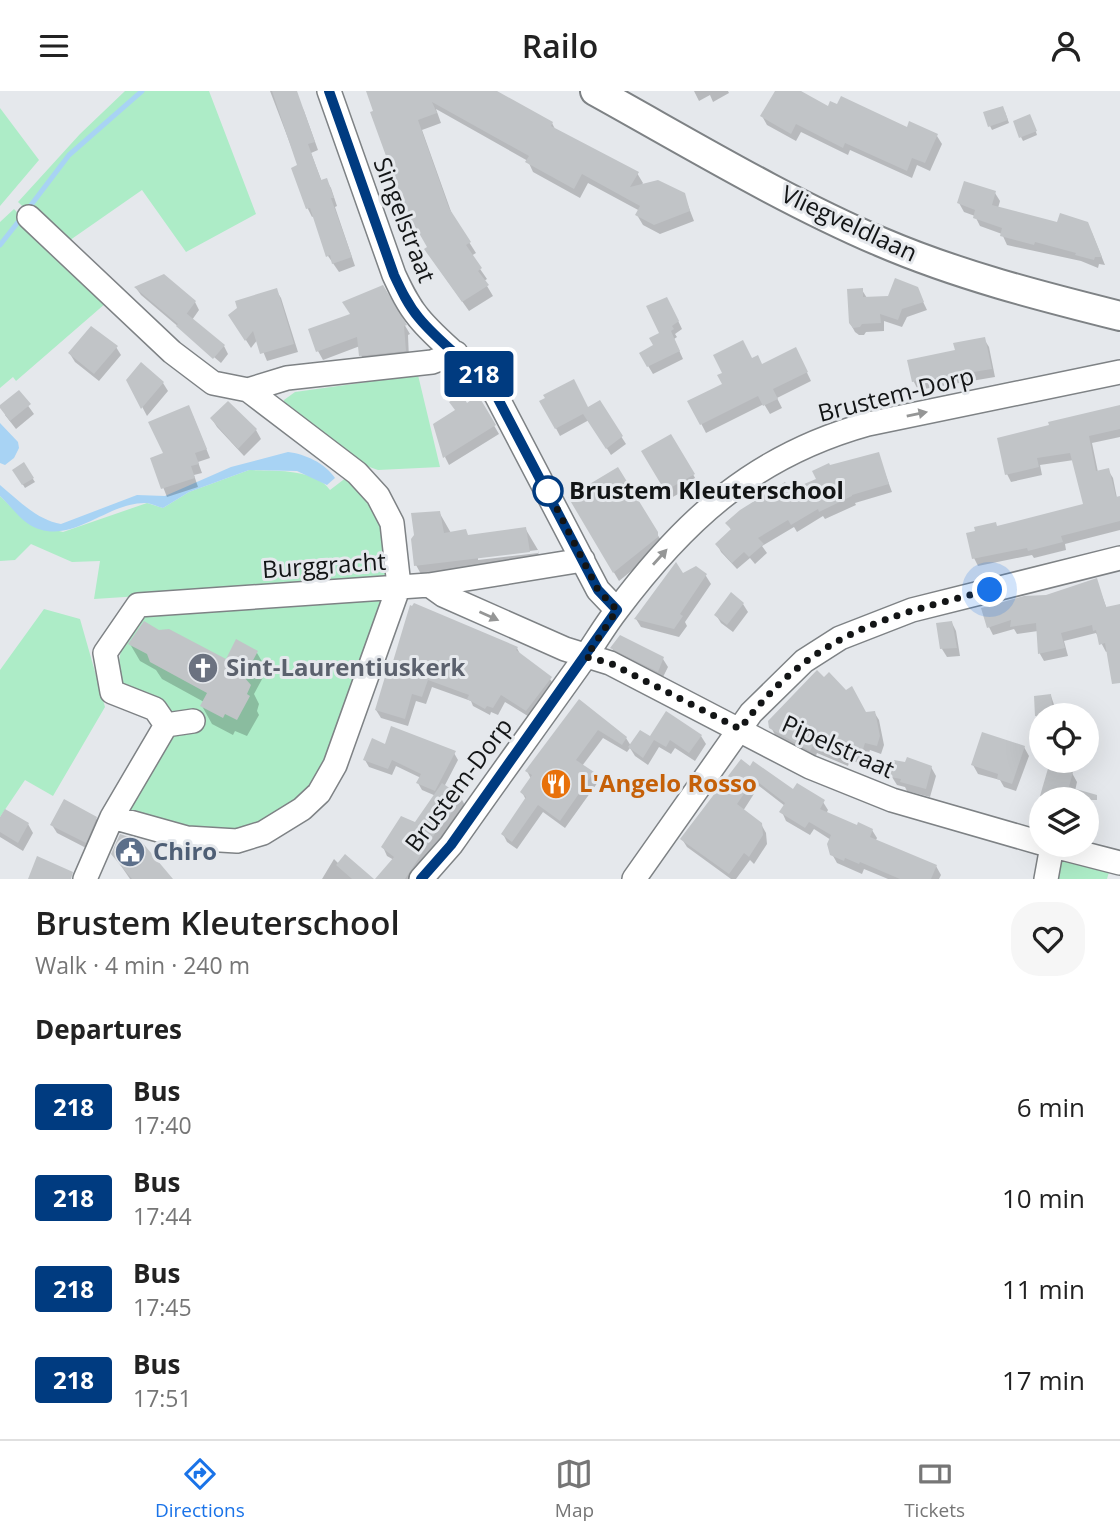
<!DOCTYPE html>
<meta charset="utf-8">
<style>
body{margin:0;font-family:"Open Sans",sans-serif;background:#f6f6f6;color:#222;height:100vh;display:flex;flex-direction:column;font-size:26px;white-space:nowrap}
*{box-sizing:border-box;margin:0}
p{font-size:23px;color:#767676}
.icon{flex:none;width:38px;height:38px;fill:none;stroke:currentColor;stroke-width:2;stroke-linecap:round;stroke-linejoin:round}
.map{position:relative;height:788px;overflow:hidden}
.panel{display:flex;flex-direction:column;background:#fff;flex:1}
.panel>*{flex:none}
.badge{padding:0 14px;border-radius:5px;font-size:24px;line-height:46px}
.controls{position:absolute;left:1029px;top:612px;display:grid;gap:14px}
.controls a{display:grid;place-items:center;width:70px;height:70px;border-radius:50%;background:#fff;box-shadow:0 7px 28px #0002;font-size:35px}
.you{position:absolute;width:35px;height:35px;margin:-18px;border:5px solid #fff;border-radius:50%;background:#1a73e8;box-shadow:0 0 0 10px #1a73e833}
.map>.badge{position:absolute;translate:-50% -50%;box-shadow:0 0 0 4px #fff}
h2{padding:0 35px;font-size:26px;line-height:63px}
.round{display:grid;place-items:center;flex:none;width:74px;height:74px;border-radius:28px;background:#f6f6f6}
.summary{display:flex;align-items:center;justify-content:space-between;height:119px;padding:0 35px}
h1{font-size:33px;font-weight:600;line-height:52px}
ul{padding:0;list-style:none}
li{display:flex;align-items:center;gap:21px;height:91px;padding:0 35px}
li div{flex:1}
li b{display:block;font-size:26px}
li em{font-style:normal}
li .badge{min-width:77px;font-weight:700;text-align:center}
header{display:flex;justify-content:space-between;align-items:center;height:91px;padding:0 35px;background:#fff;font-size:32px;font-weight:600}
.menu{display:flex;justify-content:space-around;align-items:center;height:98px;border-top:2px solid #e0e0e0;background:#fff;font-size:19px;color:#767676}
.menu a{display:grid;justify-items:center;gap:4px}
.menu .on{color:#1a73e8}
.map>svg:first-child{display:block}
.green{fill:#adecc7}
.water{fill:#a8d3f4}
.shadow{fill:#0003}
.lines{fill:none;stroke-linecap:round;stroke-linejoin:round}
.stream{stroke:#a8d3f4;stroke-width:5}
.building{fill:#c1c4c7}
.minor-casing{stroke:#7e8285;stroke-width:26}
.major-casing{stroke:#7e8285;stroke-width:32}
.minor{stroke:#fff;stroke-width:23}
.major{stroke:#fff;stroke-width:28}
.oneway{fill:#959696}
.line-casing{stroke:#fff;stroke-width:16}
.line{stroke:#003b80;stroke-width:10}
.walk{stroke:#131516;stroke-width:7;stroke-dasharray:0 12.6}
.stop-dot{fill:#fff;stroke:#003b80;stroke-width:3.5}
.labels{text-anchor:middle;stroke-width:6;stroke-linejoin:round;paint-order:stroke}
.street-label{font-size:24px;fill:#131516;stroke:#e5e8ec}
.stop-label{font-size:24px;font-weight:bold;fill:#131516;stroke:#e5e8ec;text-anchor:start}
.worship-label{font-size:24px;font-weight:bold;fill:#5b616d;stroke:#e5e8ec;text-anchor:start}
.food-label{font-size:24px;font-weight:bold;fill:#c56008;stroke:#e5e8ec;text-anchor:start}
.service-label{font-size:24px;font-weight:bold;fill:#4e5e75;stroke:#e5e8ec;text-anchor:start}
</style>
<header><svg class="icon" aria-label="menu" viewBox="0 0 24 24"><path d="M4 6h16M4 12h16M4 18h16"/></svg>Railo<svg class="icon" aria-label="person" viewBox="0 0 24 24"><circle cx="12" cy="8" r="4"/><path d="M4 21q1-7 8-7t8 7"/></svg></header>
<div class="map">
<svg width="1120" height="788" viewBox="0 0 1120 788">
<rect width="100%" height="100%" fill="#e5e8ec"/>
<path class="green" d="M125,0H209L256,123L186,161L142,99L63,154L18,111L80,43Z
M0,17L39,69L0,115Z
M14,118L106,212L16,290L13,286L0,297V131Z
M418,284L440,376L378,379L358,372L283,316L284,309L295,301Z
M249,379C273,380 315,377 330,399L347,386L384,434L390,489L94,508L100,470L72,471L31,453L15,469L0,470V405L28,432L63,441L147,412L163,417L189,401Z
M383,503L331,663L320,687L282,724L223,744L120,723L177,623L116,593L122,551L132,521Z
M44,518L80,528L105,616L53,705L25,689L0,726V579Z
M1055,767L1109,781L1107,788H1057Z"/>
<path class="water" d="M0,332L18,351L19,357L14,367L5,374L0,372Z
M288,361C305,363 325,372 335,387L327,394L297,380L249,379L189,401L163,417C159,416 152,413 147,412C106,410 68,460 27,432C17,425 9,413 0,405V394C18,409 37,429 61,433L137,404L165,405L231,376Z"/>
<path class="shadow" d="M270,0H294L304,20L318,59L311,62L322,91L326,89L331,97L337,115L335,116L355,175L339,181L328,165L314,125L312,126L308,118L299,76Z
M378,0H493L552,32L556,40L637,82L643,92L641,95L684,104L694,130L660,143L643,134L637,124L640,120L588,92L580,107L533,81L528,70L436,18L441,32L422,39L453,126L476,162L471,165L487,188L484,190L493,205L469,220L432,168L429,156L410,128L375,21Z
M694,0H728L729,2L713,11L710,4L699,10Z
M777,0H797L835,21L937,45L942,53L930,80L917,74L912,87L850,59L848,64L801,41L796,50L767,34L762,25Z
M1005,21L1009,32L992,39L990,35Z
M1032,29L1037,44L1023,50L1021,46Z
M995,102L1000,110L998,117L1092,142L1105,174L1099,173L1098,177L1081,170L1007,154L1002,143L980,135L975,125L964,121L959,112Z
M382,196L410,243L408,244L409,268L366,273L361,264L360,255L323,269L318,260Z
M136,197L195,211L199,219L192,229L224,255L228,263L221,272L141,204Z
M917,198L927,219L907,226L902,236L884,230V240L866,241L864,244H859L855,241L850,232L862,199L867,207H890Z
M276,199L281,207L298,261L267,270L258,248L251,257L230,224Z
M671,215L682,238L675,243L677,246L674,248L683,268L653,283L641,263L655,255Z
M984,248L989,256L995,286L918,299L914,291L909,270L957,261Z
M116,256L121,264L99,290L75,271L70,263Z
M800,267L811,290L777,307L782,317L770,323L764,313L706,342L690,311L724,294L752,269L762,275Z
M128,289L163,292L168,300L147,325Z
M19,302L34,323L16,338L5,324Z
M478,307L499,343L449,374L445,366L467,314Z
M542,311L588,318L599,311L626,353L611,364L589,329L560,345Z
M228,312L256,339L261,348L244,365L217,336L212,328Z
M1120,316V346L1092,352L1098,381L1108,379L1113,387L1117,407H1120V439L1065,453L1066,459L1034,467L1032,464L978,475L974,467L997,437L1085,414L1074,369L1040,374L1042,384L1011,391L1007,383Z
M193,325L210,367L198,371L202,382L194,384L198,396L167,406L152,368L166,363Z
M671,345L698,392L671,407L644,361Z
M878,363L892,401L855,412L856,414L825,428L823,425L797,441L794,436L762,455L767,462L755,473L750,467L737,478L721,461L717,453L732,440L727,432L790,401Z
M23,373L35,391L25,397L14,379Z
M617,378L662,451V455L619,490L570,407Z
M439,421L451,442L468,445L525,437L538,459L478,466V469L538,462V459L541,483L428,496L416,474Z
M696,477L706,485L711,493L685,531L687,535L679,546L641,536L636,528L682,485Z
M1096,489L1107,518L1120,515V577L1108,560L1106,561L1096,542L1064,550L1068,565L1044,570L1040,563L1038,540L1017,543L1014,538L993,544L989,536L1046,506Z
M743,513L748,521L733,541L721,532L716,524Z
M952,532L956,540L960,565L947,566L942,558Z
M159,540L226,570L257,562L267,579L254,603L259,613L257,620L259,624L247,645L235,640L233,644L212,633L202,615L204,611L162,588L156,579L140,570L130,553Z
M517,557L521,565L550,588L555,595L531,627L505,611L498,624L491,621L490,624L473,615L471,610L432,596L426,613L416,610L408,635L381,627L376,619L389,578Z
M612,557L663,568L668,576L662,588L617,566Z
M1051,605L1058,625H1041V647L1038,641L1035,607Z
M579,611L626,647L631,655L650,647L701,645L706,653L695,670L675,657L671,663L659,656L648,674L635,665L630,657L627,661L603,647L582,675L593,682L598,691L565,737L543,721L517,758L507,751L503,743L526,709L522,701L531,688L527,680Z
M874,621L879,629L884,654L881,663L870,659L864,675L854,670L853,673L849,672L848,675L817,662L815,667L775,644L771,636Z
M386,655L454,662L458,669L444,696L461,707L466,716L444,746L443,745L415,788H378L394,769L387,765L383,756L415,733L436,705L422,699L418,692L421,687L396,675L392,684L369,676L365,669Z
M1024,656L1029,665L1016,700L1004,696L1000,689L978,683L973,674Z
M741,671L794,701L823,711L828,719L826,723L858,736L872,739L877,747L875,751L936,775L941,784L939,788H888L864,778L862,783L837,772L832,763L831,749L814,738L810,744L786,730L782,721L785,715L759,695L743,720L761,733L766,742L767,753L754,773L750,769L736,788H731L687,756L682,748Z
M931,676L936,685L930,706L907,700L905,696L897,694L892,686Z
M1072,682L1077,691L1075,700L1087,703L1092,711L1087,728V709H1044L1042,705Z
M96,727L101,736L90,759L57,742L52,734Z
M0,729L28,733L33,742L23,760L0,746Z
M140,751L171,788H130L113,763Z
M345,766L371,788H322L334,768L339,773Z"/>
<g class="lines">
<path class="stream" d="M28,118L69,64L142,0
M0,154L22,126"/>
</g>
<path class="building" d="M272,0H297L315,51L308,53L321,89L327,87L334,107H331L352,166L332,173L330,164L326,166L310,117L306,118L291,77L297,74Z
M366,0H497L553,31L551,35L639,81L630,96L658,89L685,102L690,120L654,134L635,124L640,115L582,83L574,98L525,71L529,65L432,11L437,22L418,29L449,117L471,151L466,154L482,177L478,180L489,194L462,211L424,158L427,156L411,128H409L370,21L373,20Z
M775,0H801L828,15L830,10L837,13L841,5L907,36L909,30L938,43L925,72L912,67L907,80L845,52L843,57L796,33L791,43L760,25Z
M1003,15L1008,29L988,36L983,21Z
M1030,23L1037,40L1019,47L1013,30Z
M964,90L996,100L992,114L1057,131L1060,122L1088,131L1102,166H1095L1094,169L1075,164L1076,162L1035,151L1034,154L1000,145L1002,137L973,127L975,119L957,112Z
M164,183L196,210L185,225L186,222L225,254L213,268L176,235L178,233L134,196Z
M895,187L918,196L924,211L902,218L898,229L880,223L881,232L862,233L860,236L853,237L849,232L847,198L863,197V206L888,205Z
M383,194L407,234L404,235L406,260L359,265L357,246L316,261L308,238L350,223L342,211Z
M277,197L294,253L260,263L253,240L245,250L228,224L237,217L235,210Z
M667,206L679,230L672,235L674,238L671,240L680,260L647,276L639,262L653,254L649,247L659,242L646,215Z
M91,235L118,255L94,283L68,262Z
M985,246L992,278L912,291L907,269L955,259L953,252Z
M743,249L752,267L758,264L762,273L796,256L808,281L773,298L778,308L763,315L758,305L700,334L687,310L722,293L717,284L722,282L713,264Z
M141,271L164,291L141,318L126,289Z
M574,288L588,316L600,309L623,345L606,358L583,323L555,338L539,310L545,307L543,304Z
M19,299L31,313L10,330L0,317V314Z
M462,303L467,312L478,304L496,334L443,367L433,333L455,319L449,311Z
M228,310L257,338L238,358L210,327Z
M189,314L207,358L195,362L199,373L191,375L195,387L161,398L150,367L163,362L148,331Z
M1120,314V338L1089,345L1096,380L1109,377L1116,406L1120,405V430L1061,445L1063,451L1028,460L1027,457L972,468L966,442L975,440L974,436L996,431L997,435L1083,413L1070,362L1037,367L1039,376L1005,384L997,347L1049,334L1048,331Z
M671,343L695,383L665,400L641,360Z
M879,361L889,393L852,404V405L819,421L818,418L791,434L788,429L758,447L764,453L749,466L744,461L732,472L715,453L731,438L725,432L740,419L785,391L790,399L816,388L812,380L829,372L830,374Z
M24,371L34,387L22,394L12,379Z
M618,376L658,441V446L613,482L568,406Z
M440,420L444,442L466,438L468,444L526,436L530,461L414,475L411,448L414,444L411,422Z
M676,471L683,482L696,475L707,483L680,523L683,525L674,538L634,528Z
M1097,487L1106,516L1120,513V592L1112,593L1105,552L1099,554L1096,539L1093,540L1092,534L1061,542L1065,557L1038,563L1036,532L1010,536L1011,529L987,537L981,517L1024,505L1046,504Z
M731,501L744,512L727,534L714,524Z
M414,512L518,556L516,559L552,586L526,620L501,604L493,617L487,615L485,618L467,608L469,604L428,589L422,606L412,603L405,628L375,619L388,576L391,577L410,514L412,515Z
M144,530L159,539L169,538L226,568L236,548L258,560L244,586L251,594L247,603L250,605L237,629L225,623L223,627L200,615L207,602L150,571L147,563L128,553Z
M952,530L957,557L940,558L936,532Z
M620,544L664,566L658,581L610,557Z
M817,579L824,586L829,581L846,599L852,595L866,621L875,620L880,645L877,655L865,652L860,668L850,663L848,666L845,665L843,668L813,655L810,660L769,637L768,630Z
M1051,603L1053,625H1035L1034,605Z
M579,608L627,646L622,654L598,639L576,669L594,681L560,730L538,714L512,751L501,743L526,706L520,701L532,684L525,680Z
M666,620L702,644L689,662L670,649L666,656L654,649L643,667L628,656L640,639L650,645Z
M391,635L456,660L435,700L416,692L421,683L392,669L388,678L363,669L372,647L385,653Z
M982,641L1025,655L1012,693L997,688L998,683L971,674Z
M907,666L932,675L926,698L900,691L901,688L890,686L894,669L905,671Z
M741,668L750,675L753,670L793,698L797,692L825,709L820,718L857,734L858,731L873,738L870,746L937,774L931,788H900L860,771L859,773L845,767L844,770L830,764L827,753L831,744L809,731L805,737L779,721L785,712L754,688L737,713L762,732L763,744L749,766L744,762L729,783L680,748Z
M1049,674L1073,681L1069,696L1097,704V709H1054L1040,705Z
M442,692L463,706L439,739L438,738L405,788H375L394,766L381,756L401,725L415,731Z
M64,708L97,726L86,752L50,734Z
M5,718L29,732L18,752L0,741V726Z
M120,743L141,750L173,788H132L111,763Z
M345,763L374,788H352L336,774Z
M37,765L73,781L71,788H28Z"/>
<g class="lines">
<g class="minor-casing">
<path id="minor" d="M329,0L394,184C401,199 408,214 419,227C442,255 474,275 496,304L598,499L617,519
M29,126L172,261L213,292L248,299L287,287L432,271L456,262
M429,494L443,504L565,558L610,572L810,676L892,709L1041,752
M166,634L155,618L112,601L105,562L138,514L429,494L583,469
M166,634L193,630
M112,726L187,747L237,750L263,742L302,718L319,702L335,674L399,495L392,432L378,405L357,382L248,299
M1050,754L1120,772
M85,788L112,726L166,634
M421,788L451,754C493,694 536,635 578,576C592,557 603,537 617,519C686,427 756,364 868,333L1120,281
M634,788L751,622L804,570L840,547L912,519L1120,467
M1046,788L1052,755"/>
</g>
<g class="major-casing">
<path id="major" d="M595,0C689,52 783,109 881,151C958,184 1040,205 1120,225"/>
</g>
<use href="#minor" class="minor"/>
<use href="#major" class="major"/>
</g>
<defs><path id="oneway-solid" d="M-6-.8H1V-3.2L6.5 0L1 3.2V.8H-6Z" transform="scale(1.75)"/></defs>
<g class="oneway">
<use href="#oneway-solid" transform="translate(917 323) rotate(-12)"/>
<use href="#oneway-solid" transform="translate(660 466) rotate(-48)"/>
<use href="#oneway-solid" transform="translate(489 525) rotate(24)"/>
</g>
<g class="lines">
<g class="line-casing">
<path id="line" d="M329,0L394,184C401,199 408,214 419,227C442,255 474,275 496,304L598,499L617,519L451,754L421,788"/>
</g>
<use href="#line" class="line"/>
<path class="walk" d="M548,400L547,398L598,499L617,519L586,566L610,572L740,638C810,544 882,526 990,499"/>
</g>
<defs>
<g id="church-disc" transform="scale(1.575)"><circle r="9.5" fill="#6b7280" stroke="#e5e8ec"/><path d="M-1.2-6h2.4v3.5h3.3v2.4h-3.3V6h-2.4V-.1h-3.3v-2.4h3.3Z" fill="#fff"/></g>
<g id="restaurant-disc" transform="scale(1.575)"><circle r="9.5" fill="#e8710a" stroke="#e5e8ec"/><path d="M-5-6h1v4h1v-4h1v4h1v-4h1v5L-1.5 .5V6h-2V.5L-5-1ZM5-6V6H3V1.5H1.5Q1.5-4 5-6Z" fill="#fff"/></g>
<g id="civic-disc" transform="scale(1.575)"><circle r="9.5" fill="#5c6f8a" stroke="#e5e8ec"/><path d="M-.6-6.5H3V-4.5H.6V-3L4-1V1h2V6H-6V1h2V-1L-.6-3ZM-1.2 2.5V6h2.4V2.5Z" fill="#fff"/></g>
</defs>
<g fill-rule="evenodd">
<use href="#church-disc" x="203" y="577"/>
<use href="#restaurant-disc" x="556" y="693"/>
<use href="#civic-disc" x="130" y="761"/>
</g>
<circle class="stop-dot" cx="548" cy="400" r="14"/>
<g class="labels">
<g class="street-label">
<text transform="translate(404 129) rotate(69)" y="8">Singelstraat</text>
<text transform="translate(849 133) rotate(25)" y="8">Vliegveldlaan</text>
<text transform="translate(896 304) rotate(-14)" y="8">Brustem-Dorp</text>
<text transform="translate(324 475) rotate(-4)" y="8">Burggracht</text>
<text transform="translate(838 656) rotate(24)" y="8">Pipelstraat</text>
<text transform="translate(459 694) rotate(-53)" y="8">Brustem-Dorp</text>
</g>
<g class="stop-label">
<text x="569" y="408">Brustem Kleuterschool</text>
</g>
<g class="worship-label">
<text x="226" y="585">Sint-Laurentiuskerk</text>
</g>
<g class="food-label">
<text x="579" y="701">L'Angelo Rosso</text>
</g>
<g class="service-label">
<text x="153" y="769">Chiro</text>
</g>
</g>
</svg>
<div class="controls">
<a><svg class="icon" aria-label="locate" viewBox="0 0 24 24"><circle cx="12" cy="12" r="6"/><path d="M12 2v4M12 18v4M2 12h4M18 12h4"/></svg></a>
<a><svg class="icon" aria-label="layers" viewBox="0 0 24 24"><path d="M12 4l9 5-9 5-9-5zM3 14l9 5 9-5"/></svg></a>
</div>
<div class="you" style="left:990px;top:499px"></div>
<b class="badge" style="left:479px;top:283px;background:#003b80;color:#fff">218</b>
</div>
<section class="panel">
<div class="summary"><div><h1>Brustem Kleuterschool</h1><p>Walk · 4 min · 240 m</p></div><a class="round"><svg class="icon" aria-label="heart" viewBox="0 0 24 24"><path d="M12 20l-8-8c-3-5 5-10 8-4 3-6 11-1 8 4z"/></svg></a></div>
<h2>Departures</h2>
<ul>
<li><span class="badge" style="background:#003b80;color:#fff">218</span><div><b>Bus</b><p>17:40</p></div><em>6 min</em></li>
<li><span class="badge" style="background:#003b80;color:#fff">218</span><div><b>Bus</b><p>17:44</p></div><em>10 min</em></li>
<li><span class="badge" style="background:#003b80;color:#fff">218</span><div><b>Bus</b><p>17:45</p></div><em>11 min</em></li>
<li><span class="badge" style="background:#003b80;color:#fff">218</span><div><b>Bus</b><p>17:51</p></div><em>17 min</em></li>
</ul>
</section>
<nav class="menu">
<a class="on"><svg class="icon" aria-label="directions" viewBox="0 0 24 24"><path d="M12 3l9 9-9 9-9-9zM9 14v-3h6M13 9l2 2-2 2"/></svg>Directions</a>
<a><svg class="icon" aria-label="map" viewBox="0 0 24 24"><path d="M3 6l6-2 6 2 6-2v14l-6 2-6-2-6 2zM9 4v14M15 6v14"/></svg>Map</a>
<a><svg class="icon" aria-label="tickets" viewBox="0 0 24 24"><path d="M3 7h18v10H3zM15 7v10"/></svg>Tickets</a>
</nav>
